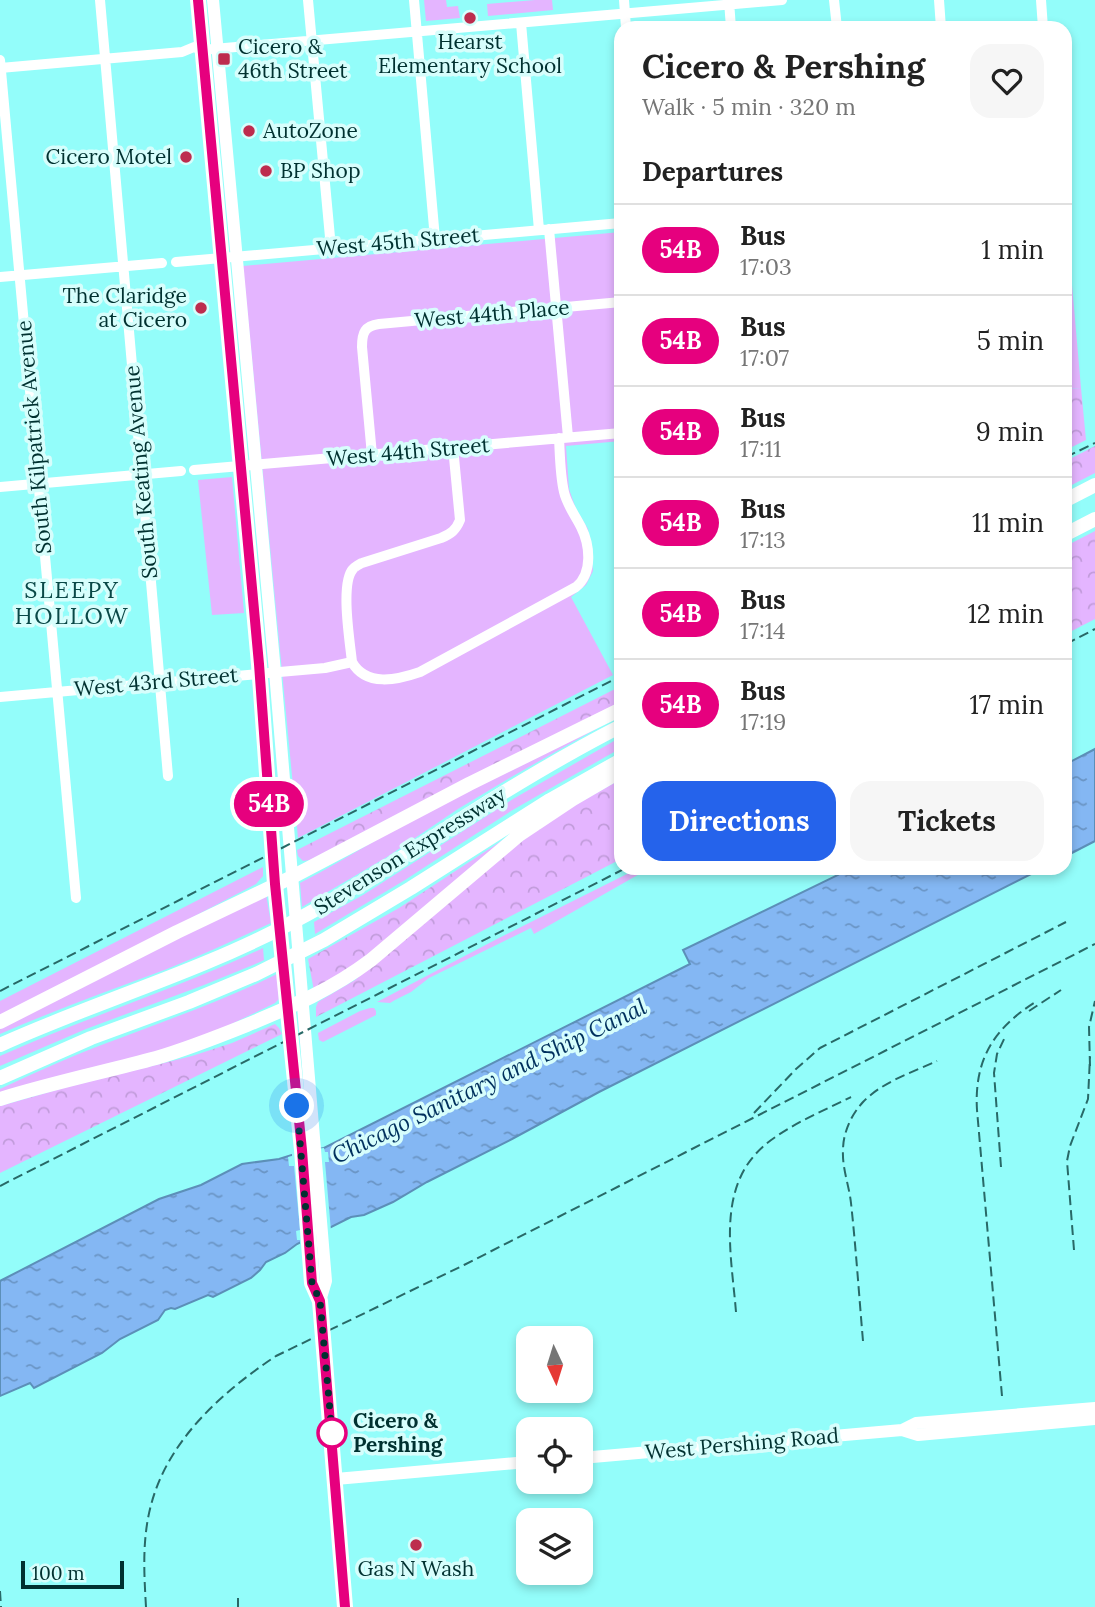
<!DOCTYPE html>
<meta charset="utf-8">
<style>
body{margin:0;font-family:Lora,serif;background:#f6f6f6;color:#222;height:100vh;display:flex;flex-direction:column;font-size:26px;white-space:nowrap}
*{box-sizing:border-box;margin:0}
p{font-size:23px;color:#767676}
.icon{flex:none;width:38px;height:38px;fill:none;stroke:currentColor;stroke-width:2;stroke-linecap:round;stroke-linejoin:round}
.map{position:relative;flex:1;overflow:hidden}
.sheet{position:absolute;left:614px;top:21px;width:458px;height:854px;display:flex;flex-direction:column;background:#fff;border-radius:21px;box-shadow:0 4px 10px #0003}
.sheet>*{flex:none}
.badge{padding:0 14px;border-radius:23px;font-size:24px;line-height:46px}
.needle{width:46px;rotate:176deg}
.controls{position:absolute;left:516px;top:1326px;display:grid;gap:14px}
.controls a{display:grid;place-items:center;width:77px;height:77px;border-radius:14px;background:#fff;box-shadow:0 4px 10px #0003;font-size:35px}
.scale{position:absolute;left:21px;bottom:18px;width:103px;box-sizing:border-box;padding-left:7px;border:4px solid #003130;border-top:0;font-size:19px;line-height:24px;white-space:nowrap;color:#003130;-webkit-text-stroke:5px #d7fefc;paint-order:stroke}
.you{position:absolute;width:35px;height:35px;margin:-18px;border:5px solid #fff;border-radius:50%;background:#1a73e8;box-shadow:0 0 0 10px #1a73e833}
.map>.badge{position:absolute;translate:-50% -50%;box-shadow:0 0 0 4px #fff}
h2{padding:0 28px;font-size:26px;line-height:63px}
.round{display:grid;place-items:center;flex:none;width:74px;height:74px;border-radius:21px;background:#f6f6f6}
.overview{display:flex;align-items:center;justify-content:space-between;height:119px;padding:0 28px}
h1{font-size:33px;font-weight:700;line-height:52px}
.action{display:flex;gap:14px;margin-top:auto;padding:14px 28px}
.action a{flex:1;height:80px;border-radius:21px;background:#2563eb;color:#fff;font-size:28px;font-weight:700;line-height:80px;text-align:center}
.action a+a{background:#f6f6f6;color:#222}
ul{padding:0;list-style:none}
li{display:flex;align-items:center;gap:21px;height:91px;padding:0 28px;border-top:2px solid #e0e0e0}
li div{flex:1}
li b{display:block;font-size:26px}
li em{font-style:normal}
li .badge{min-width:77px;font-weight:700;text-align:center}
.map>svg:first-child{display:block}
.green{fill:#e4b5ff}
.forest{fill:url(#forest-crowns)}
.water{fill:url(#water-ripples);stroke:#5c8fb8;stroke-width:2}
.pier{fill:#93fdfa}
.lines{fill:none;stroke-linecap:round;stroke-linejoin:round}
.minor{stroke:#fff;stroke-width:10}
.major{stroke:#fff;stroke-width:12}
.highway{stroke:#fff;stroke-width:14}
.rail{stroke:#286967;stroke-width:2;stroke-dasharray:10 5;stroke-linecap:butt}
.line-casing{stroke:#fff;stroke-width:16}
.line{stroke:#e6007e;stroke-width:10}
.walk{stroke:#003130;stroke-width:7;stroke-dasharray:0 12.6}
.poi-dot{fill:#bd2c4e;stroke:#d7fefc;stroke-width:2.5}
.stop-dot{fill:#fff;stroke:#e6007e;stroke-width:3.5}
.labels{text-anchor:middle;stroke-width:7;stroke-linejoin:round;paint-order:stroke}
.poi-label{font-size:21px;fill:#003130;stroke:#d7fefc;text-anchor:start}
.street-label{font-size:21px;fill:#003130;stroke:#d7fefc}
.stop-label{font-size:21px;font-weight:bold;fill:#003130;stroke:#d7fefc;text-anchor:start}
.neighbourhood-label{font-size:23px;letter-spacing:2px;fill:#094847;stroke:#d7fefc}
.water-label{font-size:23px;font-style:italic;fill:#00305d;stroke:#d7fefc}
</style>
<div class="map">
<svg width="1095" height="1607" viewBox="0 0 1095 1607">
<defs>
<pattern id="forest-crowns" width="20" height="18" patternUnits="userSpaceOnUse" patternTransform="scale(1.75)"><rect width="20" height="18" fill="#e4b5ff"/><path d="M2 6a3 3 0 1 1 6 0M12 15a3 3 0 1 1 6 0" fill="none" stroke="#c29cdb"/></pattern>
<pattern id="water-ripples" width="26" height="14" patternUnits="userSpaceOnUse" patternTransform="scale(1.75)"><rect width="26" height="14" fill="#84b7f3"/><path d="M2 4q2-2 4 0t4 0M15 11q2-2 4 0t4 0" fill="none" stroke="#6a95c5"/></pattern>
</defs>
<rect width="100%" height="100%" fill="#93fdfa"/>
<path class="green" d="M424,0H446L447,7L458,6L460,18L426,21Z
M535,0H552L553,10L488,16L487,4Z
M1066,216L1081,388L1066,389Z
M621,232V441L566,446L569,489L576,509L588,529L593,571L586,585L571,597L613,675L298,838L243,266Z
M232,477L244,613L212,615L198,480Z
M617,717L513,776L458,809L387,857L302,907L300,883C351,857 398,825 449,799C504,769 561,744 617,717Z
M621,737V748L511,811L405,880L315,934L314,922L363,895L513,799Z
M263,867V876L256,884L0,1018V1001Z
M639,868H650L534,934L531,928L429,978L411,992L395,1000L390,1003L377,1002L497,939Z
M266,894L271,923C236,939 202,955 167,969C111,990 55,1010 0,1034V1029Z
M263,948L264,960L260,962L204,985L86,1029L0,1066V1056C87,1017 177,989 263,948Z
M277,974L279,999L275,1003L217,1031L184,1044L0,1093V1089C40,1070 81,1052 123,1037C175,1017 227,999 277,974Z
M370,1008H374L376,1011V1015L323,1042L319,1040L318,1033L360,1011Z"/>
<path class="forest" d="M1081,388L1086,440L1066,450V399L1069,398L1068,389Z
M1095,446V473L1066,488V461Z
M1095,531V619L1066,634V546Z
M621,686V702L310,860L303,861L298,856L297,850Z
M621,779V859L316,1017V1007L318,1002L355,980L481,872L551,819Z
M515,832L372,953L314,991L308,959L399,908Z
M275,1024L279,1028L282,1034L0,1173V1106L67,1087L192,1056L232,1043Z"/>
<path class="water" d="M1095,749V841L1066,856V764Z
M848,868H1043L599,1092L512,1139L427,1182L393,1202L364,1215L351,1217L297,1244L285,1253L266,1262L260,1270L251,1278L213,1297L208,1295L175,1309L171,1308L165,1310L158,1320L120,1339L102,1353L34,1388L30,1383L0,1396V1281L159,1199L201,1185L242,1164L279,1159L295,1154L324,1148L690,964L683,950L838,875Z"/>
<path class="pier" d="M324,1148L325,1152H328L329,1162H325L331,1231L307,1243L300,1244V1240H297L296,1231L300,1230L294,1166H289L288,1157L292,1156V1151Z"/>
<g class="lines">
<path class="minor" d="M100,0L168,776
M308,0L331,248
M414,0L435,239
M624,0L626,28
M834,0L837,28
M939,0L941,28
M1041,0L1043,28
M729,1L731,28
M521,23L539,230
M0,60L76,898
M0,68L182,52L194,47L202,50L782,0
M549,229L568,437
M176,262L621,223
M0,277L162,263
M372,455L362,347C362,332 365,326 379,324L621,302
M194,470L621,433
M0,487L181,471
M352,662C366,687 397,680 420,672L576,587C593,573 590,545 581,527C575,515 567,505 564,492C560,475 560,456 559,438
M352,662C350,642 340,583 353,569C353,568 361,563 362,563L441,538C451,534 456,530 460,520L453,447
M0,697L325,668L352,662"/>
<path class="major" d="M198,0L259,673L275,884L302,1150L312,1283L320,1301L324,1334L345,1607
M213,0L275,672L326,1281L320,1301
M902,1430L918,1435L1095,1419
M581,1458L902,1430L916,1423L1095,1408
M336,1479L528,1462"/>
<path class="highway" d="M1066,500L1095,485
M1066,534L1095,519
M0,1022L177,932L292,877L469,784L621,709
M0,1045C95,1002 196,973 289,924C349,893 404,856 461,819C513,786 566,754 621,726
M0,1078L91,1038L189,1002L256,974L324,940L411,888L550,800L621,760
M0,1099C51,1083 104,1072 156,1058C187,1049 217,1037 247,1025C293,1006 331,990 371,960L519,835L573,799L621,771"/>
<path class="rail" d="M1066,457L1095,443
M1066,644L1095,629
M0,991L621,676
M1029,1011L1061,990
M1090,1066L1089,1027L1095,1001
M754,1113L796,1069L820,1048L1066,922
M1001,1167L994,1073L997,1054L1005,1037
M0,1186L626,868
M1074,1250L1067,1161L1070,1146L1088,1099L1090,1057
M736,1312C731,1250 714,1179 774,1138C798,1121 825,1110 851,1097
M863,1341C859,1295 856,1249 851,1203C849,1185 842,1168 843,1150C843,1133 851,1115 863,1102C882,1082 913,1072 937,1061
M1002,1396L977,1110C974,1061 993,1029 1034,1003
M0,1591L1,1607
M238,1598V1607
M146,1607C144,1573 142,1539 151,1505C168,1440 222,1392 276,1356L464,1265L1095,944"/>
</g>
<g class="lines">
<g class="line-casing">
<path id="line" d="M198,0L259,664L275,884L302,1150L312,1283L320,1301L345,1607"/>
</g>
<use href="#line" class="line"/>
<path class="walk" d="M297,1106L312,1283L320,1301L332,1433"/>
</g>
<g class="poi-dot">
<circle cx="470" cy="18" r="7"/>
<rect x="217" y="52" width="14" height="14" rx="3.5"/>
<circle cx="249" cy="131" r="7"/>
<circle cx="186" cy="157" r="7"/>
<circle cx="266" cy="171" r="7"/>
<circle cx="201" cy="308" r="7"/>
<circle cx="416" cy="1545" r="7"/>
</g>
<circle class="stop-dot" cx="332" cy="1433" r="14"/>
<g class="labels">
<g class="poi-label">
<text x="470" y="49" text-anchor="middle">Hearst<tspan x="470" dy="24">Elementary School</tspan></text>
<text x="238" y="54">Cicero &amp;<tspan x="238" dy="24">46th Street</tspan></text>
<text x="263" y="138">AutoZone</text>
<text x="172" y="164" text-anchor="end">Cicero Motel</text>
<text x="280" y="178">BP Shop</text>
<text x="187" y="303" text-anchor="end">The Claridge<tspan x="187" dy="24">at Cicero</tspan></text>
<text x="416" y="1576" text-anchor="middle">Gas N Wash</text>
</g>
<g class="street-label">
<text transform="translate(398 242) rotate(-5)" y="7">West 45th Street</text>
<text transform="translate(492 314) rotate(-5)" y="7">West 44th Place</text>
<text transform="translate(34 437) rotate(-95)" y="7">South Kilpatrick Avenue</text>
<text transform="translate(408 452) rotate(-5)" y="7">West 44th Street</text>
<text transform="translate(141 472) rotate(-95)" y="7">South Keating Avenue</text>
<text transform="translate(156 682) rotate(-5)" y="7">West 43rd Street</text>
<text transform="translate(410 851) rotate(-32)" y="7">Stevenson Expressway</text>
<text transform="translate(742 1444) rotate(-5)" y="7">West Pershing Road</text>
</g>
<g class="stop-label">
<text x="353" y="1428">Cicero &amp;<tspan x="353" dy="24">Pershing</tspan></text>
</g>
<g class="neighbourhood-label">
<text x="72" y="598">SLEEPY<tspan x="72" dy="26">HOLLOW</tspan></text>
</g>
<g class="water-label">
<text transform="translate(489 1081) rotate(-26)" y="8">Chicago Sanitary and Ship Canal</text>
</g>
</g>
</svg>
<div class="controls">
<a><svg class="needle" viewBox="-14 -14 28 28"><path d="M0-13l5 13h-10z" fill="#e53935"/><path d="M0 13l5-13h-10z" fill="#767676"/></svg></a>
<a><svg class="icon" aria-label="locate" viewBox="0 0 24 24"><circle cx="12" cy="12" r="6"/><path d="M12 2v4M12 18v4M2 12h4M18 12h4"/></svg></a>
<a><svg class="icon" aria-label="layers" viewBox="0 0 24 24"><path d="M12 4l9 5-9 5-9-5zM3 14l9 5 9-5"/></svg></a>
</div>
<div class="scale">100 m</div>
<div class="you" style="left:297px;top:1106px"></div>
<b class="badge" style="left:269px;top:804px;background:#e6007e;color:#fff">54B</b>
<section class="sheet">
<div class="overview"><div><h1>Cicero &amp; Pershing</h1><p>Walk · 5 min · 320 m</p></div><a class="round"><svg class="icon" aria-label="heart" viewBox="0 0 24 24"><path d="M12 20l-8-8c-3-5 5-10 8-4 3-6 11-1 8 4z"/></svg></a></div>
<h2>Departures</h2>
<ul>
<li><span class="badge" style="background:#e6007e;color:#fff">54B</span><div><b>Bus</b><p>17:03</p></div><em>1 min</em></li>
<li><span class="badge" style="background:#e6007e;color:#fff">54B</span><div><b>Bus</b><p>17:07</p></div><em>5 min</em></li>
<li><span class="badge" style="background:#e6007e;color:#fff">54B</span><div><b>Bus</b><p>17:11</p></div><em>9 min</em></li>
<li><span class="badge" style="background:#e6007e;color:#fff">54B</span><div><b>Bus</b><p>17:13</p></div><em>11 min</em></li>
<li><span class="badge" style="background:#e6007e;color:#fff">54B</span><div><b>Bus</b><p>17:14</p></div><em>12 min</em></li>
<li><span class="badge" style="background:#e6007e;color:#fff">54B</span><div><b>Bus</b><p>17:19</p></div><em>17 min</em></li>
</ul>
<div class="action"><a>Directions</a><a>Tickets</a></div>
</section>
</div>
